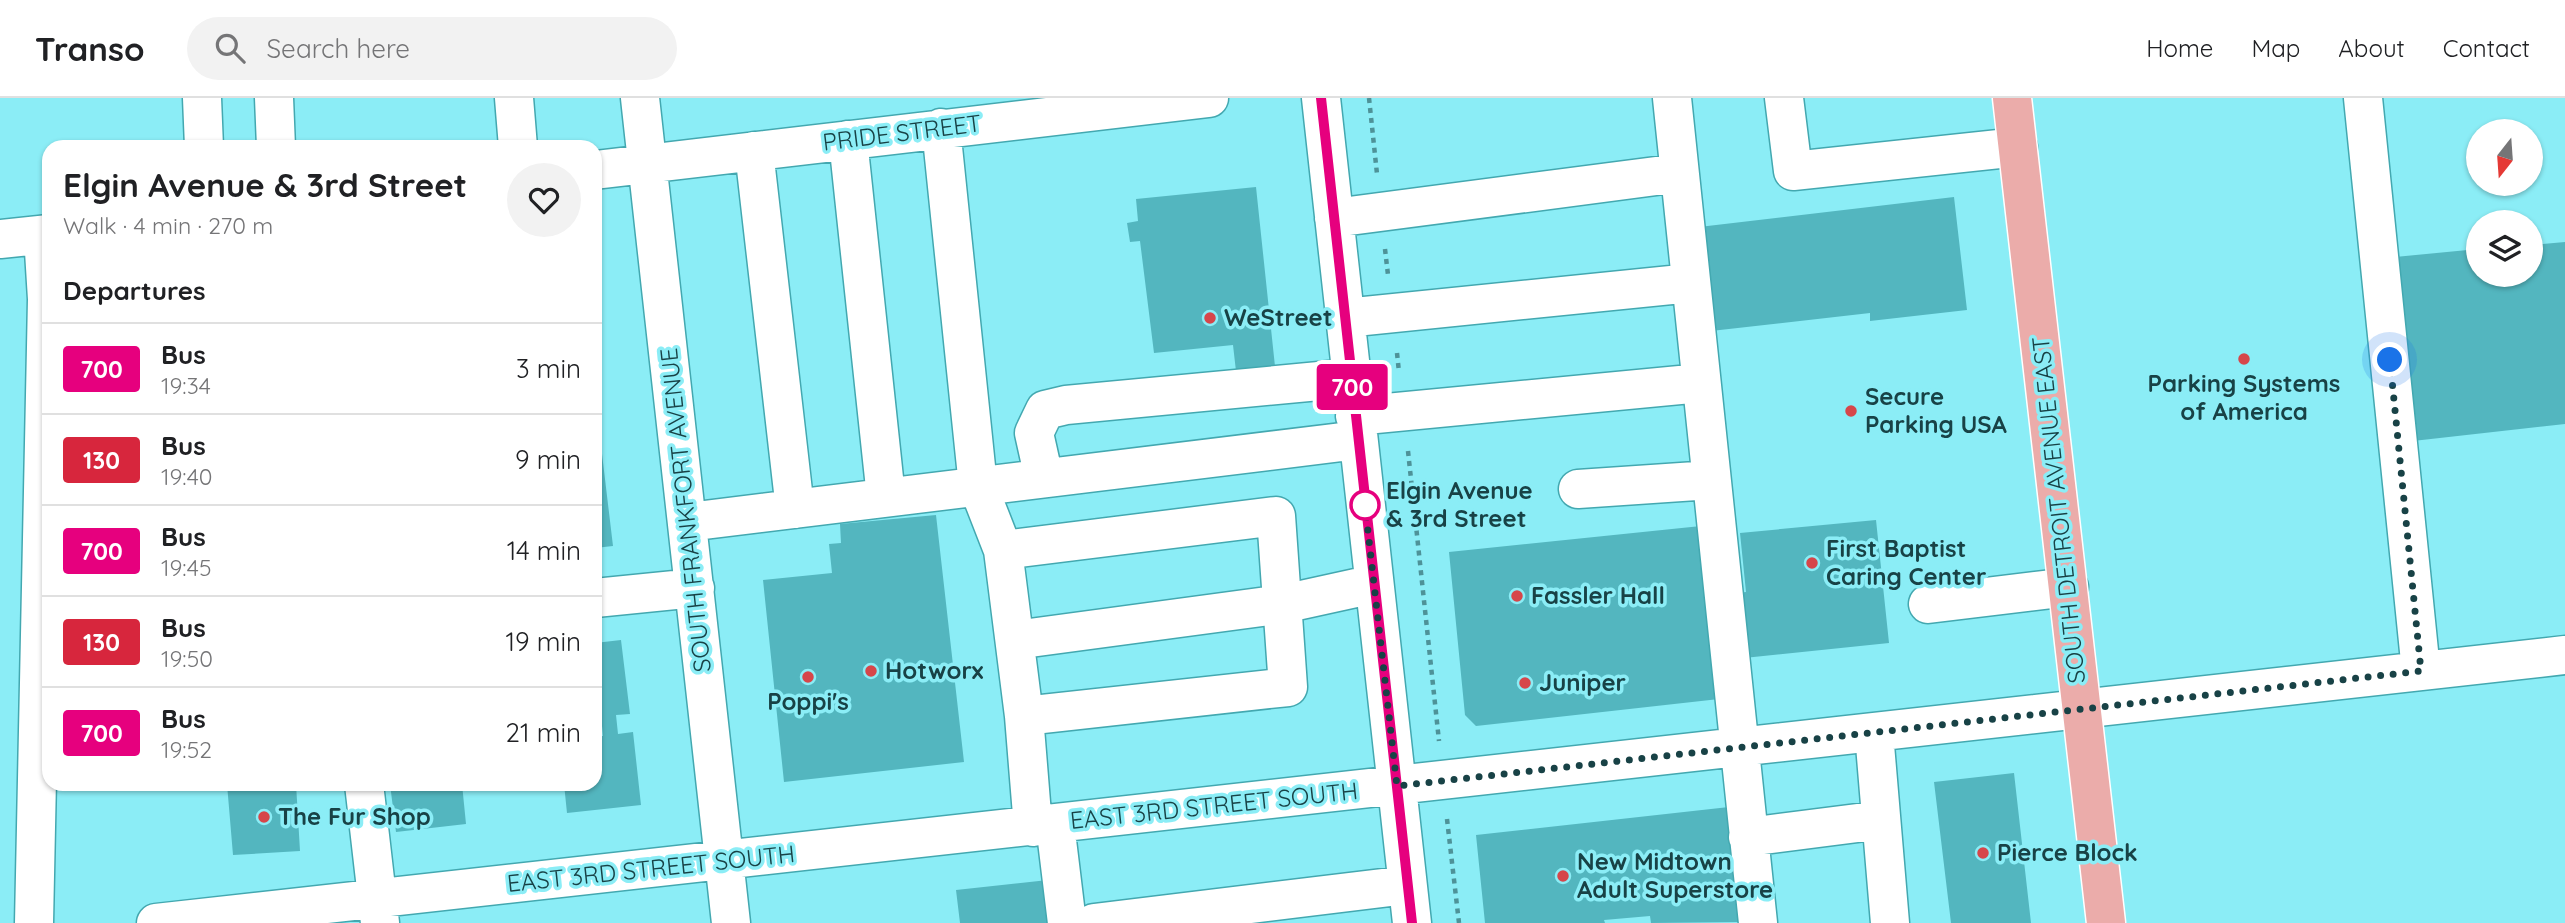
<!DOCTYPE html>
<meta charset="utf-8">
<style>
body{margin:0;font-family:Quicksand,sans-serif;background:#f2f2f2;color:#202124;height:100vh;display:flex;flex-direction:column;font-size:26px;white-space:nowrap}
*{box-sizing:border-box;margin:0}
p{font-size:23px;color:#757577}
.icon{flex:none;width:38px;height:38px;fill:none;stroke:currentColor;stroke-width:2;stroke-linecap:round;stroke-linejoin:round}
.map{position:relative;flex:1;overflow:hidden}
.panel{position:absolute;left:42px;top:42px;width:560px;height:651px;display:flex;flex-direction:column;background:#fff;border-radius:21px;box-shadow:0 2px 5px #0004}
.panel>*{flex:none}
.badge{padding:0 14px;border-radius:5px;font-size:24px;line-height:46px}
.needle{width:46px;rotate:197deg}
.tools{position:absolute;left:2466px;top:21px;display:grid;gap:14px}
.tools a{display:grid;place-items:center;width:77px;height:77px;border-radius:50%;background:#fff;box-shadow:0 2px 5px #0004;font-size:35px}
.you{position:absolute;width:35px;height:35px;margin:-18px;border:5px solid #fff;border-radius:50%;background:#1a73e8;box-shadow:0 0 0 10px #1a73e833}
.map>.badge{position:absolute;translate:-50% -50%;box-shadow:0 0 0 4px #fff}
h2{padding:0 21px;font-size:26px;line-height:63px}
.round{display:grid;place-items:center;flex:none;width:74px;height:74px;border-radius:37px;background:#f2f2f2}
.summary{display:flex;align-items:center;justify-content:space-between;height:119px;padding:0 21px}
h1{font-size:33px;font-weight:700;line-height:52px}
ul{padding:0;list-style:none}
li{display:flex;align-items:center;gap:21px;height:91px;padding:0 21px;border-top:2px solid #e0e0e0}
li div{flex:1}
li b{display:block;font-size:26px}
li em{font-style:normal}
li .badge{min-width:77px;font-weight:700;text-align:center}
header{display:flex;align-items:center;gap:42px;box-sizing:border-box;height:98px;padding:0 35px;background:#fff;border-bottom:2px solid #e0e0e0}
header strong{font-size:33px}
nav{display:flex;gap:38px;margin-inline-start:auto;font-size:24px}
.search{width:490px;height:63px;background:#f2f2f2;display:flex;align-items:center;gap:18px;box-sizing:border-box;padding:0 24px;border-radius:38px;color:#757577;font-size:26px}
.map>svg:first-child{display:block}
.building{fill:#53b6bf}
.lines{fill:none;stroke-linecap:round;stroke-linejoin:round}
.minor-casing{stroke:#43a8b0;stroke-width:41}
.major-casing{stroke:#fff;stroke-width:41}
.path{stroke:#4e9298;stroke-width:4.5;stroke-dasharray:5 5;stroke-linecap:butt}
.minor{stroke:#fff;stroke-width:38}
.major{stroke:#ebacaa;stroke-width:38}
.line-casing{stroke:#fff;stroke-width:16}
.line{stroke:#e6007e;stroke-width:10}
.walk{stroke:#184246;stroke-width:7;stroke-dasharray:0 12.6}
.poi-dot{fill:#d6464a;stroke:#8bedf6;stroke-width:2.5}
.stop-dot{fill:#fff;stroke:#e6007e;stroke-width:3.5}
.labels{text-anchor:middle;stroke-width:7;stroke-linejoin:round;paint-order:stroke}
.street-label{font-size:24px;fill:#184246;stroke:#8bedf6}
.poi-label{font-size:24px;font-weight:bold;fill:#184246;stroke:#8bedf6;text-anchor:start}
.stop-label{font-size:24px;font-weight:bold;fill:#184246;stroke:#8bedf6;text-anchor:start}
</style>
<header>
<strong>Transo</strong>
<div class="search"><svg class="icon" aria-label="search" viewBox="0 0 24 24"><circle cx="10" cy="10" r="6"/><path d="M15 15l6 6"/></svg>Search here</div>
<nav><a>Home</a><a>Map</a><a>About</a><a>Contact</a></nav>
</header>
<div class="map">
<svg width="2565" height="825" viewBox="0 0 2565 825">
<rect width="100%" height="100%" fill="#8bedf6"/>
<path class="building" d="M1256,89L1276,278L1237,282L1233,247L1154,255L1140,143L1130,144L1127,125L1138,123L1136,101Z
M1954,99L1967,212L1870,223V215L1711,233L1699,129Z
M2565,144V326L2413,343L2395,159L2478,151V177H2530V147Z
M597,314L613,448L595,450V315Z
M936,417L964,664L784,684L763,482L832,475L829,446L841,445L840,426Z
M1876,422L1889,545L1744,560L1738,495L1746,494L1740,435Z
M1701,428L1719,601L1476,628L1465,617L1449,454Z
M621,542L630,616L616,617L618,636L633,634L641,707L567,715L564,686H595V638H603L601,618L595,619V545Z
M2014,675L2031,825H1951L1934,684Z
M227,686H296L300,753L233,757Z
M390,686H462L466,726L396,734Z
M1729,709L1741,824L1651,825L1650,818L1604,822L1605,825H1485L1476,737Z
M1048,782L1053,825H960L956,792Z"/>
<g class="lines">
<g class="minor-casing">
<path id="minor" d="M202,0L204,49
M274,0L276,49
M514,0L518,49
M640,0L731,825
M1321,0L1412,825
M1672,0L1758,825
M1784,0L1793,73L2018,49
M2363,0L2421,573
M941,30L978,388L1003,452L1024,618L1033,729
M848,42L886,399
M754,53L795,411
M595,72L1209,0
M1334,120L1679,75
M0,141L49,136
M1345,220L1691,185
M1355,318L1701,285
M1044,380L1034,335L1045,312L1066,307L1351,280
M1578,391L1711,382
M688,424L1358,342
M1003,452L1276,418L1288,589L1024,618
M595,500L695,490
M1928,506L2069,489
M1015,542L1283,506L1374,486
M1874,635L1890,825
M364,686L380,825
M1055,726L1067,825
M1748,739L1881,722
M34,825L47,201L43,137
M156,825L2565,557
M1094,825L1407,787"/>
</g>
<g class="major-casing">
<path id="major" d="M2012,0L2106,825"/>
</g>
<path class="path" d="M1369,0L1377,76
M1385,151L1388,177
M1397,255L1399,274
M1408,353L1439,643
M1447,721L1459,825"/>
<use href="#minor" class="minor"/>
<use href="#major" class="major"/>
</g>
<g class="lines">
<g class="line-casing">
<path id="line" d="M1321,0L1412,825"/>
</g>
<use href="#line" class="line"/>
<path class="walk" d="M1365,407L1397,688L2421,573L2390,262"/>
</g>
<g class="poi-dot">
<circle cx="1210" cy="220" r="7"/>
<circle cx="2244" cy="261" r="7"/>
<circle cx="1851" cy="313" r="7"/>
<circle cx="1812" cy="465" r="7"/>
<circle cx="1517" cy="498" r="7"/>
<circle cx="871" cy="573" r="7"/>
<circle cx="808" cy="579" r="7"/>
<circle cx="1525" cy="585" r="7"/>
<circle cx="264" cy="719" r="7"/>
<circle cx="1983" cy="755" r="7"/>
<circle cx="1563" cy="778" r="7"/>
</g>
<circle class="stop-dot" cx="1365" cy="407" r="14"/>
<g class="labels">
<g class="street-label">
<text transform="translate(902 35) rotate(-7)" y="8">PRIDE STREET</text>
<text transform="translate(686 412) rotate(-96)" y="8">SOUTH FRANKFORT AVENUE</text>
<text transform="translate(2059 412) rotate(-96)" y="8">SOUTH DETROIT AVENUE EAST</text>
<text transform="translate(1214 708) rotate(-6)" y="8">EAST 3RD STREET SOUTH</text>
<text transform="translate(651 771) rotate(-6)" y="8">EAST 3RD STREET SOUTH</text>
</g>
<g class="poi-label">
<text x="1224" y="228">WeStreet</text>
<text x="2244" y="294" text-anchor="middle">Parking Systems<tspan x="2244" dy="28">of America</tspan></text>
<text x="1865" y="307">Secure<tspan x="1865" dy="28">Parking USA</tspan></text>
<text x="1826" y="459">First Baptist<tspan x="1826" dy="28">Caring Center</tspan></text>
<text x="1531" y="506">Fassler Hall</text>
<text x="885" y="581">Hotworx</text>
<text x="1539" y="593">Juniper</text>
<text x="808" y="612" text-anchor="middle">Poppi's</text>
<text x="278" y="727">The Fur Shop</text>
<text x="1997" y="763">Pierce Block</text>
<text x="1577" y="772">New Midtown<tspan x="1577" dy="28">Adult Superstore</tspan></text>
</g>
<g class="stop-label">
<text x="1386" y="401">Elgin Avenue<tspan x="1386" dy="28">&amp; 3rd Street</tspan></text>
</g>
</g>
</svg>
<div class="tools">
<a><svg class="needle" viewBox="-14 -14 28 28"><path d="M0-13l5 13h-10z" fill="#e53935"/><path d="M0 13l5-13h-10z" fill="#757577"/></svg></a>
<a><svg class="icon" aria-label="layers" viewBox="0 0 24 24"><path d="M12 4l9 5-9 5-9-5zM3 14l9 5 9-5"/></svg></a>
</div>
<div class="you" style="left:2390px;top:262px"></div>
<b class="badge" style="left:1352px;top:289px;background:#e6007e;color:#fff">700</b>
<section class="panel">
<div class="summary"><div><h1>Elgin Avenue &amp; 3rd Street</h1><p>Walk · 4 min · 270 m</p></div><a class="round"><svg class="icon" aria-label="heart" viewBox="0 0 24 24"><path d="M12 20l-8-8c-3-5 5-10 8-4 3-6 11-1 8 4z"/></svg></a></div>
<h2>Departures</h2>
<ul>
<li><span class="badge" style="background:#e6007e;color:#fff">700</span><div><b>Bus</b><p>19:34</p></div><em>3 min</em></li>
<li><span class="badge" style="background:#d7263d;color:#fff">130</span><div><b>Bus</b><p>19:40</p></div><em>9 min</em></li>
<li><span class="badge" style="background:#e6007e;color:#fff">700</span><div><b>Bus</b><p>19:45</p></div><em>14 min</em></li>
<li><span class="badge" style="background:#d7263d;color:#fff">130</span><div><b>Bus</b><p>19:50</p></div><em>19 min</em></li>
<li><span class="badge" style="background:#e6007e;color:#fff">700</span><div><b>Bus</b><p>19:52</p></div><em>21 min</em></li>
</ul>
</section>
</div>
